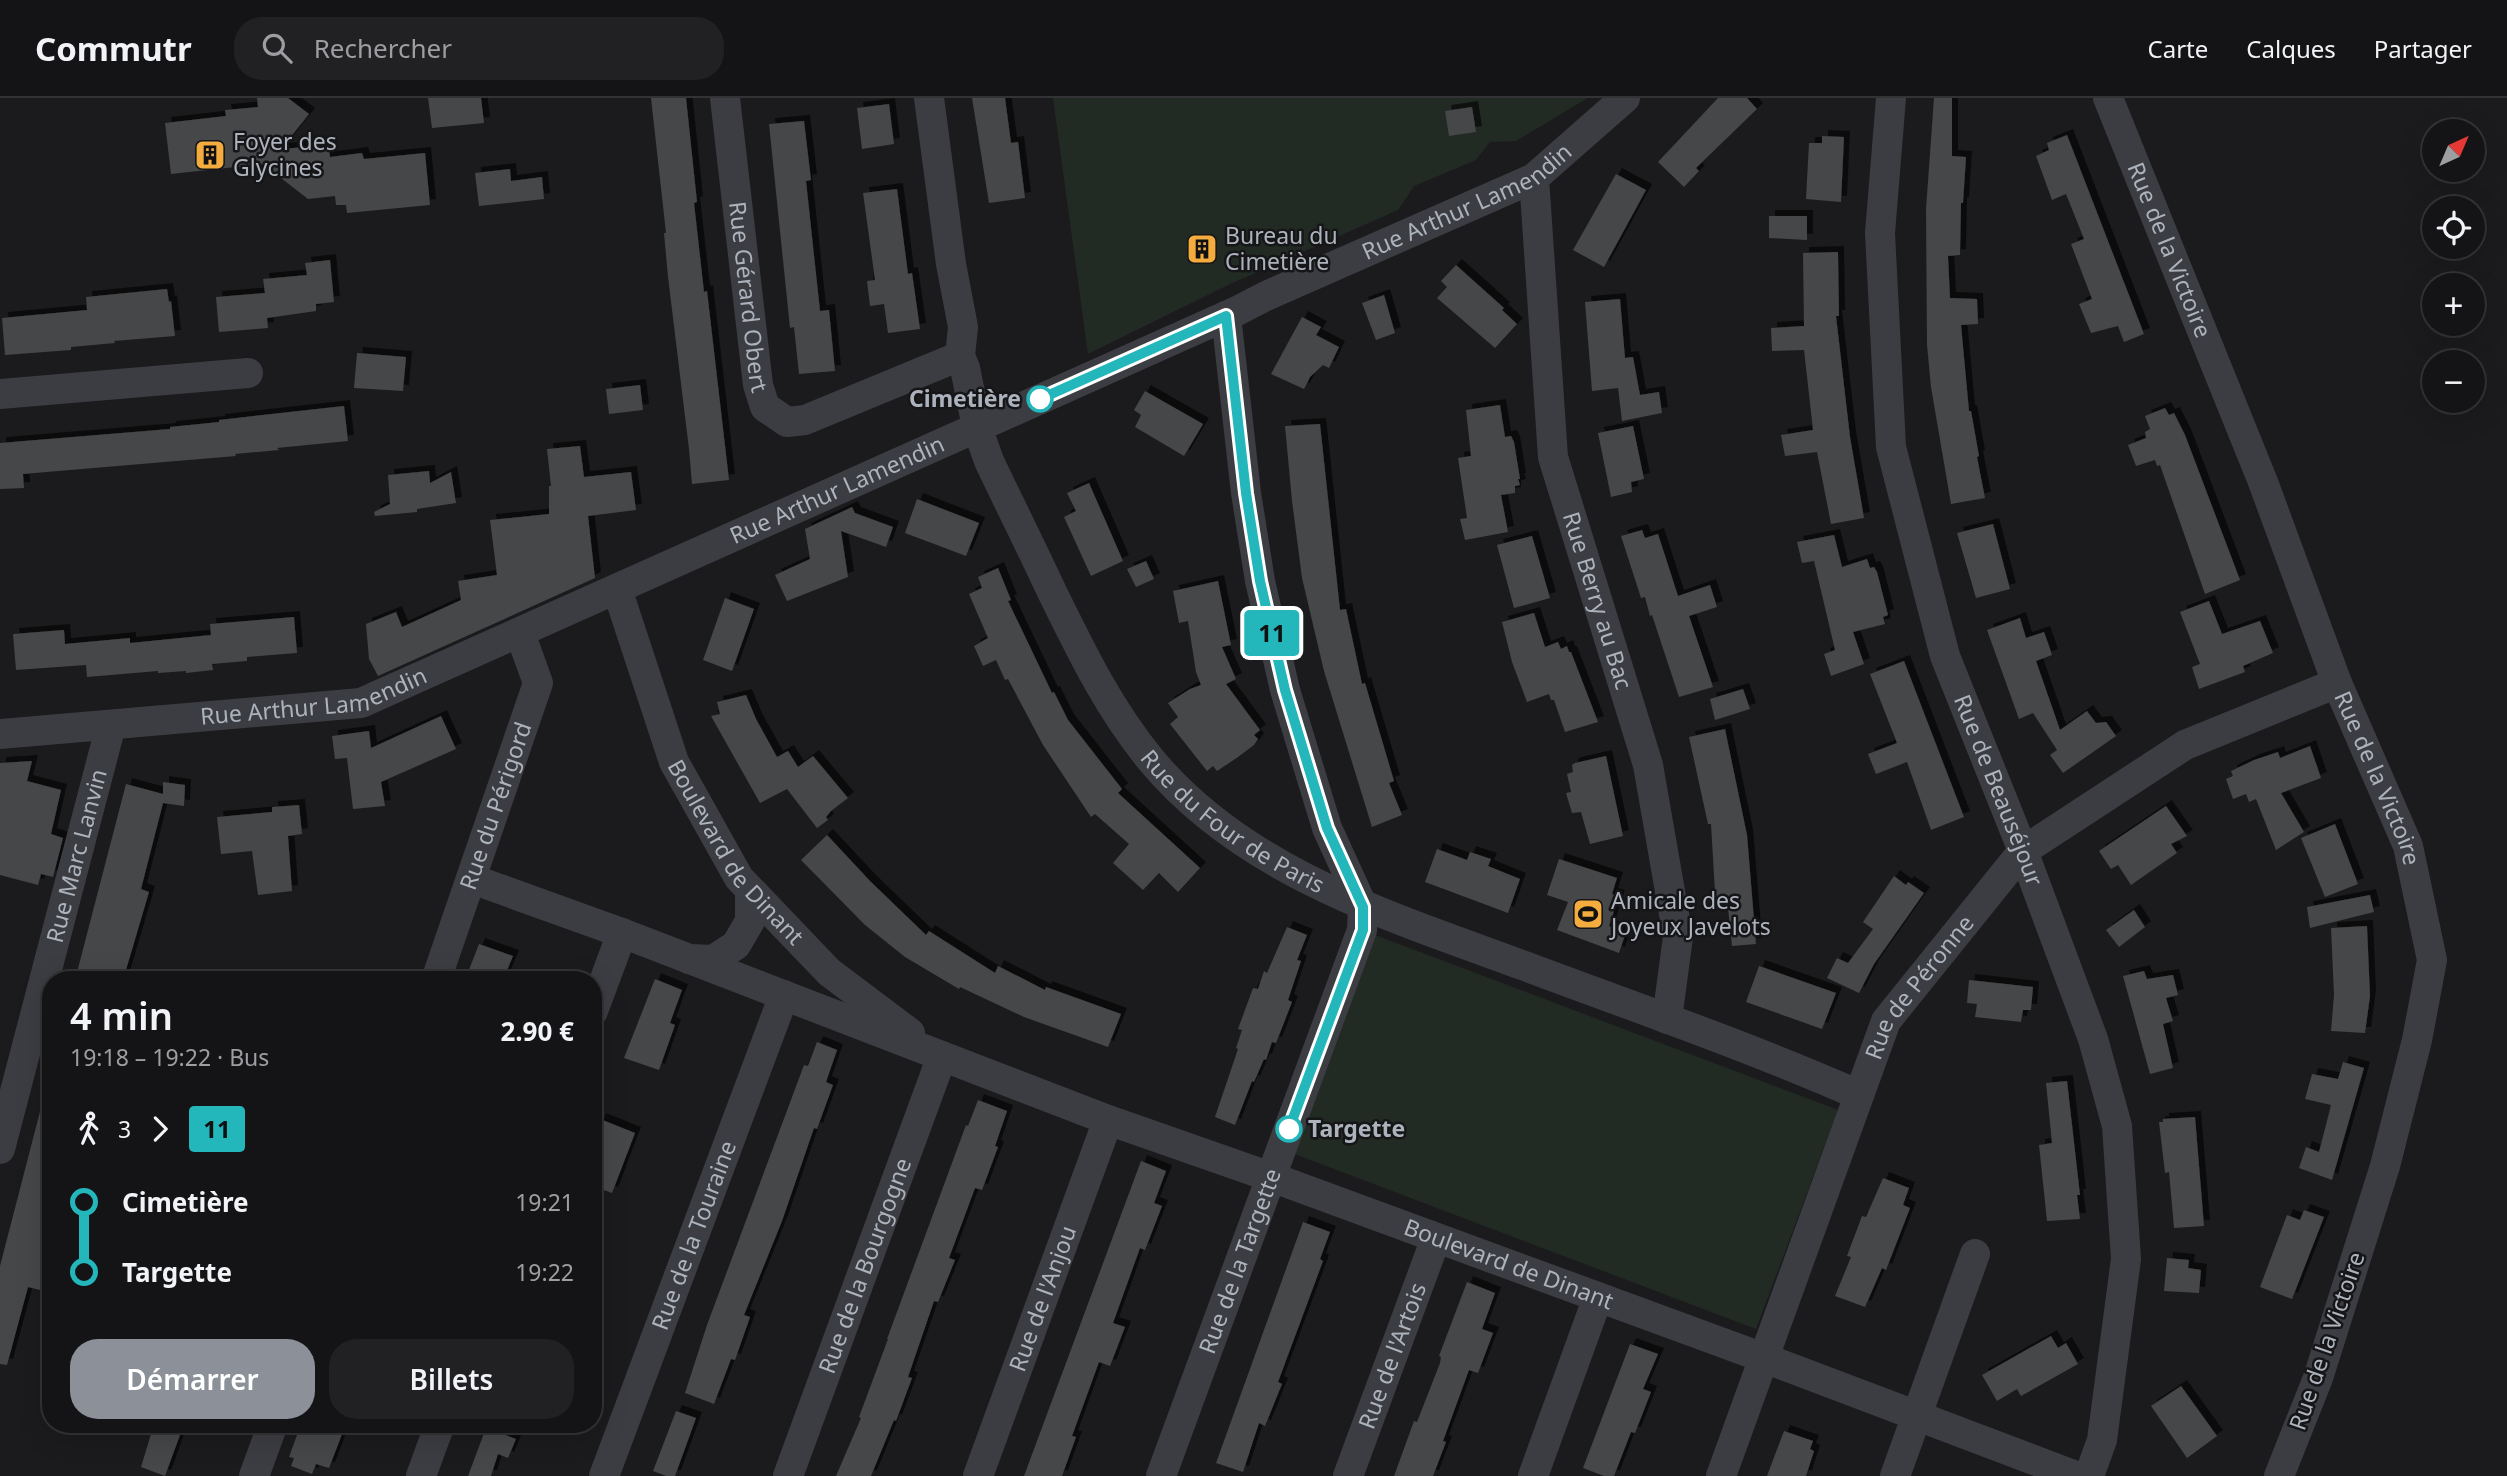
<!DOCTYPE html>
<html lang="fr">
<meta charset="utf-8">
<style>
body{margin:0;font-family:"Noto Sans",sans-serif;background:#212123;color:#f1f3f6;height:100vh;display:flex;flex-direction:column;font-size:26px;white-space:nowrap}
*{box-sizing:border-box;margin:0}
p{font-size:23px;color:#9d9ea1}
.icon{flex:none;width:38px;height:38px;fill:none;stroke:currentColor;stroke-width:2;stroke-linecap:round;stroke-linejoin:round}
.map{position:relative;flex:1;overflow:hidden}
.side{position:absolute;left:42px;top:873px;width:560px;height:462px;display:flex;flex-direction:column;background:#141416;border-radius:28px;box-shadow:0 7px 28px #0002,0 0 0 2px #333335}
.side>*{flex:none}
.badge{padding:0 14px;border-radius:5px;font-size:24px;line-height:46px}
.needle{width:46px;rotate:44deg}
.tools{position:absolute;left:2422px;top:21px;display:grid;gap:14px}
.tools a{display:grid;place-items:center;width:63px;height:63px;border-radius:50%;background:#141416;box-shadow:0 7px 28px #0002,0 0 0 2px #333335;font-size:35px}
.map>.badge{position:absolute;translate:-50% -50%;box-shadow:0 0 0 4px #fff}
.legs{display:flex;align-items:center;gap:10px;height:77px;padding:0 28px;font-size:23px}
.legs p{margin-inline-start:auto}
.headline{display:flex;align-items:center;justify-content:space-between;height:119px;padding:0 28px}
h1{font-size:38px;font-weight:600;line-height:52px}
.action{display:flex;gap:14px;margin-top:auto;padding:14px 28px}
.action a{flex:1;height:80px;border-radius:28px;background:#8c9099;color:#fff;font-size:28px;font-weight:600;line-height:80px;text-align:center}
.action a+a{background:#212123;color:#f1f3f6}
ul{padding:0 28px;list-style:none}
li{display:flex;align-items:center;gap:24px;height:70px;font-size:26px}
li i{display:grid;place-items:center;width:10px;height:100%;margin:0 9px;background:currentColor}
li i::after{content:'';width:18px;height:18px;margin:-9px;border:5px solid;border-radius:50%;background:#141416}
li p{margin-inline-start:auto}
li:first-child i{background:linear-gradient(#0000 50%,currentColor 0)}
li:last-child i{background:linear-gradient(currentColor 50%,#0000 0)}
header{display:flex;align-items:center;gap:42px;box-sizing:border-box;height:98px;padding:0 35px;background:#141416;border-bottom:2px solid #333335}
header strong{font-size:33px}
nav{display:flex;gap:38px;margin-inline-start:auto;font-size:24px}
.search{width:490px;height:63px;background:#212123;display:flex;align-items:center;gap:18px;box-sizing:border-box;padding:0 24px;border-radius:28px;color:#9d9ea1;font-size:26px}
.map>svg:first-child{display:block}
.green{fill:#222b23}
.building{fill:#45464a;filter:url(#shadow)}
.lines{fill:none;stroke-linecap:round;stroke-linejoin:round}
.minor{stroke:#3c3d42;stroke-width:30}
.line-1-casing{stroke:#fff;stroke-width:16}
.line-1{stroke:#23b6bb;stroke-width:10}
.stop-1-dot{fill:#fff;stroke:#23b6bb;stroke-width:3.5}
.labels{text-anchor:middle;stroke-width:5;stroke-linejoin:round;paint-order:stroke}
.poi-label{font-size:23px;fill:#adb3bc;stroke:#161618;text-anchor:start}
.street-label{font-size:23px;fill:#adb3bc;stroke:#161618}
.stop-label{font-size:23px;font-weight:bold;fill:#adb3bc;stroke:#161618;text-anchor:end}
</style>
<header>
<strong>Commutr</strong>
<div class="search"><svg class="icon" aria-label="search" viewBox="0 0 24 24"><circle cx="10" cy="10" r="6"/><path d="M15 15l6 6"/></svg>Rechercher</div>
<nav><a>Carte</a><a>Calques</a><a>Partager</a></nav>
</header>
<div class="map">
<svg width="2507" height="1378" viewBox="0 0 2507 1378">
<defs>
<filter id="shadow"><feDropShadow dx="6" dy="-6" stdDeviation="0" flood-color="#0009"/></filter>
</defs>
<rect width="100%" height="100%" fill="#1b1b1d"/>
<path class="green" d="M1053,0H1586V1L1516,43L1490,44L1476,62L1414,88L1398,112L1228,187L1088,256Z
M1375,837L1838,1012L1756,1231L1292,1055Z"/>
<path class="building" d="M257,0H288L309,16L281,51L329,47L330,59L362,55L364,61L425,55L430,107L347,115L346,107H336L335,98L308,101L263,66L171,76L165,25L226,18L225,12L258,9Z
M428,0H481L484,25L432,30Z
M651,0H686L697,104L694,105L704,194L707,193L729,382L692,386L689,351L668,179L664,135H666Z
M972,0H1005L1011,45L1018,44L1025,100L989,105Z
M1718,0H1747L1757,11L1696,70L1699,73L1684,89L1658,64Z
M1934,0H1952V58L1966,59L1963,105H1961L1960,157L1948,158L1950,200L1977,201L1978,226L1961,227L1969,313H1971L1979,358L1977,359L1985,400L1951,406L1931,289L1927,247L1926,111Z
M889,6L894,46L862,51L857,10Z
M1472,9L1476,34L1449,38L1445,13Z
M804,23L811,82L806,83L820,213L829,212L835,273L799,276L794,229L790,230L769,26Z
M2067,37L2144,236L2124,244L2118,228L2091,235L2079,206L2092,201L2071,146L2084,141L2066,96L2052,102L2036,58L2049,52L2047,45Z
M1822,38L1844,39L1841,104L1806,101L1809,45H1822Z
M510,71L511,83L542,79L544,101L479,108L475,75Z
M1616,76L1646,92L1604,169L1573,152Z
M897,91L908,176L912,175L920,231L888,235L884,206L870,208L867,183L875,182L863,95Z
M1769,118H1807V142L1769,140Z
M1838,154L1839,218H1836L1850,339L1864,420L1831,426L1817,354L1785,358L1781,337L1813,332L1804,252L1772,253L1771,230L1804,228L1803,155Z
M330,162L334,204L316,206V213L267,220L268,230L219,234L216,199L265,195L263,181L307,177L305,165Z
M1456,167L1504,210L1502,212L1517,226L1495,250L1437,200L1447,189L1441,183Z
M167,191L169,204L171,203L175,238L114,243L115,245L71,249V252L5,257L2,220L87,212L86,199Z
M1384,197L1395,235L1376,242L1362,205Z
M1620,201L1625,260L1633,259L1640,297L1659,294L1662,315L1622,323L1618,290L1592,293L1585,204Z
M1302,219L1321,229L1316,237L1339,249L1329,270L1323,267L1310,279L1304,291L1271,276Z
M357,255L406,259L403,293L354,290Z
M640,287L643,312L609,316L606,291Z
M1145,293L1203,326L1184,358L1135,329L1141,317L1134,312Z
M1500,307L1505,339L1511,338L1514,344L1520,381H1518L1520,387L1515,388V395L1501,397L1508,434L1465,442L1460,421L1467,420L1458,360L1471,358L1466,312Z
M344,308L348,343L277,350L279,352L235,356L236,358L23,376L24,390L0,391V345L170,331V329L219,324V322Z
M2165,310L2169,317L2174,315L2185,337L2240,482L2205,496L2160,367L2157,368L2155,362L2136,368L2128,347L2146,340L2145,334L2150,331L2145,318Z
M1320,326L1340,512L1346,511L1362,586L1365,585L1394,683L1389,685L1402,717L1372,729L1324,573L1302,480L1292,403L1285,328Z
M1633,328L1644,381L1631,384L1632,394L1611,399L1598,335Z
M580,348L584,379L631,374L636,412L588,418L595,480L378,578L369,561L366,526L396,514L402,529L461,502L458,483L497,477L490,422L549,416V388H551L547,351Z
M429,373L430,385L451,374L456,405L417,411V414L375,418L374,414L390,406L388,377Z
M1089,385L1123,463L1091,478L1064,419L1076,413L1067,395Z
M917,401L979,425L966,458L905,435Z
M852,409L855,415L893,429L886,449L841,433L848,479L787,503L775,477L810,461L805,431Z
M1993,426L2010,491L1976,500L1957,435Z
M1642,432L1645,440L1658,436L1678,498L1710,487L1717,509L1689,518L1713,589L1679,599L1652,517L1650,518L1645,499L1641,500L1621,438Z
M1834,437L1842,469L1867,461L1870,470L1874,469L1877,474L1888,517L1883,519L1885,526L1853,534L1864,566L1831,578L1824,556L1835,552L1814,463L1802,465L1797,444Z
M1532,438L1550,500L1514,510L1497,447Z
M1146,463L1154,481L1136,489L1127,471Z
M998,470L1011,502L1008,503L1052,595L1054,594L1068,622L1122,691L1118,695L1200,770L1178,794L1159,775L1143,792L1113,765L1129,746L1095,716L1091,719L1043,647L1008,581L1005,582L996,562L983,568L974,548L988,540L969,496L982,490L978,479Z
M1218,483L1231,547L1222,549L1236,581L1226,586L1260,632L1254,637L1258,641L1254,647L1238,659L1217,673L1213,668L1207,673L1170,626L1178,619L1168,605L1190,591L1201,587L1196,574L1188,523L1179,525L1173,493Z
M725,500L754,511L732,573L703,562Z
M2209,503L2222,536L2260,523L2273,555L2243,568L2245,574L2199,591L2192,569L2200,566L2180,514Z
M1534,515L1545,549L1558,544L1561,551L1567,548L1569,554H1571L1598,624L1565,634L1554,602H1551L1549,596L1527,604L1512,564L1502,524Z
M294,519L297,555L247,559V563L212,566L213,572L186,575V573L158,575V573L87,579L86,567L16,572L13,536L64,532L65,546L130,540V545L211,537L210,526Z
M2020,520L2026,540L2044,534L2048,545L2052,557L2036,563L2060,632L2087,613L2096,625L2106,624L2116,638L2063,675L2050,657L2057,652L2033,615L2019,621L1987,532Z
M1904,563L1964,719L1931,732L1907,664L1876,676L1868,656L1897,645L1870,576Z
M1743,591L1750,611L1715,622L1710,601Z
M746,597L756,621L777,659L788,653L798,669L813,658L848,700L831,713L826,719L828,722L817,730L787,691L760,705L711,618L720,616L717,604Z
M441,618L456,651L381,684L385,708L353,711L347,660L335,661L332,638L369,633L371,650Z
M1725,631L1747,737L1756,846L1732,848L1728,810L1716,811L1711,726H1708L1689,639Z
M2310,648L2321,680L2281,695L2304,734L2276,752L2256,701L2249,704L2246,696L2233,701L2226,681L2233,678L2231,673L2254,662L2278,654L2280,660Z
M1606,658L1623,738L1590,746L1581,714L1572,715L1566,695L1571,694L1567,676L1573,674L1572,667L1575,665Z
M32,663L27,683L61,692L51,736L63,740L53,779L41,776L38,787L0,777V665Z
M163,684L185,687L184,708L163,705L141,791L149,794L123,882H75L126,686L163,696Z
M299,707L302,736L288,738L292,793L258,797L252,753L221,756L217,719L272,714V709Z
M2166,708L2187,738L2171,746L2177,755L2131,787L2118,767L2111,771L2099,753Z
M2335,726L2358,786L2325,799L2301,740Z
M827,737L870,783L926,837L929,833L995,875L998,868L1045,892L1046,889L1121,916L1108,949L1024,919L960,889L959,891L905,859L865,827L801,762Z
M1437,751L1467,762L1470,754L1491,761L1488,768L1520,781L1508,815L1425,784Z
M1559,761L1617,780L1612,796L1619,798L1609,828L1626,834L1619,855L1557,832L1568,804L1547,797Z
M1894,778L1906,787L1908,784L1924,795L1874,866L1859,895L1827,880L1837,860L1848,865L1873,831L1863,824Z
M2370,797L2374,814L2310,830L2307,809Z
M2134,812L2145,829L2119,849L2106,832Z
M2367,828L2370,898L2365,935L2331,933L2334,897L2331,830Z
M1287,829L1307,837L1297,862L1301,863L1288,902L1292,904L1276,945L1272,944L1266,962L1264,961L1254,984L1252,983L1235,1027L1215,1019L1238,951L1236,950L1242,932L1238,931L1253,890L1258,891L1264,873L1267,875Z
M479,846L513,858L503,882H465Z
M1759,868L1836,895L1822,931L1746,904Z
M2144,873L2147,881L2173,877L2178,897L2166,900L2173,923L2163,926L2173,970L2150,976L2123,878Z
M655,881L682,892L670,925L675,927L659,972L624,960Z
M1969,882L2033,889L2031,912H2023L2021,924L1975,919L1977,906L1967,905Z
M817,944L837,952L826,984L833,987L817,1031L814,1030L782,1123L744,1217L750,1219L735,1262L731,1261L714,1306L685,1295L707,1227L804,967L808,968Z
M2343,964L2364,970L2332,1082L2299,1070L2306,1049L2319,1054L2331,1007L2305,1001L2312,976L2338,981Z
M2067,983L2080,1097H2077L2080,1121L2047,1123L2039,1047L2052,1045L2046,985Z
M43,1002L51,1003V1171L44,1193L28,1189L7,1267L0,1266V1168Z
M978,1002L1007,1013L995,1048L998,1049L982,1092L975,1090L949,1160L955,1162L938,1204L934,1203L908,1279L912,1280L896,1323L894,1322L871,1378H836L861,1320L859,1319L888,1241H887L966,1027L968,1028Z
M2195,1019L2204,1128L2174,1130L2169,1074L2165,1075L2159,1024H2163V1021Z
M600,1021L635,1035L612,1095L593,1088V1041Z
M1141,1063L1166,1073L1154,1105L1162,1108L1145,1152L1140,1150L1113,1225L1125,1229L1110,1268L1099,1264L1072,1338L1076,1339L1062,1378H1024Z
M1883,1080L1909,1090L1903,1107L1910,1110L1886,1172L1882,1170L1865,1209L1835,1198L1851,1159L1847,1158L1862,1118L1866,1119Z
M2304,1112L2324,1119L2292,1201L2260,1189L2287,1117L2300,1122Z
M1303,1124L1330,1134L1320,1161L1323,1163L1278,1284L1282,1286L1265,1328L1259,1325L1243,1374L1216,1365Z
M2167,1160L2189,1162L2188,1170L2201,1172L2199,1195L2164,1193Z
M1467,1184L1495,1195L1482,1231L1493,1235L1478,1275L1469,1272L1443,1343L1446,1344L1433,1378H1394L1414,1323L1417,1324L1440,1265L1441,1259L1439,1258Z
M2051,1238L2058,1250L2066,1245L2078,1266L2021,1298L2017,1291L1997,1303L1982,1277Z
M1630,1246L1658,1256L1643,1291L1651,1294L1635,1335L1631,1334L1614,1378H1604L1583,1370Z
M2181,1288L2217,1338L2187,1360L2151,1308Z
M676,1313L696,1320L675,1378H666L653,1373Z
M154,1326H184L165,1378L141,1369Z
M301,1326H332L344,1331L329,1370L316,1366L312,1376L291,1368L294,1360L289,1359Z
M486,1330L516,1341L508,1360L498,1356L491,1378H468Z
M1784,1333L1813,1343L1810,1351L1814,1353L1806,1378H1767Z"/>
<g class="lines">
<g class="minor">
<path id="s1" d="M725,0L758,287L765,309L787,324L805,322L960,258"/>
<path id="s2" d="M929,0L951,166L963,229L960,258L965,270L977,329L989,363C1010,407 1032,451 1053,496C1082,555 1109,611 1151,662C1245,775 1392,819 1525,868C1637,910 1750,949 1859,997"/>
<path id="s3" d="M1891,0L1880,135L1891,349L1945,558L2023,753L2093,941L2117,1028L2126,1161L2102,1342L2089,1378"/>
<path id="s4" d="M2108,0L2263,384L2337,585L2408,748L2432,862L2417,942L2385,1068L2318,1280L2279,1378"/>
<path id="s5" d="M1534,80L1553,359L1648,667L1678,839L1667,921"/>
<path d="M0,296L248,275"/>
<path id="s6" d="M617,491L674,664L739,780L829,874L910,935"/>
<path id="s7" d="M0,636L361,605L1235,214L1266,198L1534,80L1625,0"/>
<path id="s8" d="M472,781L622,835L1108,1022L1271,1079L1764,1260L2076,1378"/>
<path d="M689,861L713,862L736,847L750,823V792"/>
<path id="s9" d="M436,882L538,585L520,535"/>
<path d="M593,913L622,835"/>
<path id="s10" d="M0,1051L111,627"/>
<path d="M254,1378L273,1326"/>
<path d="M421,1378L440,1326"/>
<path id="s11" d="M604,1378L784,897"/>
<path id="s12" d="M788,1378L942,958"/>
<path id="s13" d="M978,1378L1108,1022"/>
<path id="s14" d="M1161,1378L1362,832L1363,809L1327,730L1285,592L1260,483L1246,395L1226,218"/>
<path id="s15" d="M1348,1378L1436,1140"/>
<path d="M1533,1378L1598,1199"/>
<path id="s16" d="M1721,1378L1886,923L2023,753L2185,647L2337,585"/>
<path d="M1895,1378L1975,1156"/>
</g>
</g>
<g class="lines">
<g class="line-1-casing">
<path id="line-1" d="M1040,301L1226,218L1246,395L1260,483L1285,592L1327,730L1363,809V832L1289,1031"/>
</g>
<use href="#line-1" class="line-1"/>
</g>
<defs>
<g id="building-square" transform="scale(1.575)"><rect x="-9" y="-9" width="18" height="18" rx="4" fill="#f3ac3d" stroke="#161618"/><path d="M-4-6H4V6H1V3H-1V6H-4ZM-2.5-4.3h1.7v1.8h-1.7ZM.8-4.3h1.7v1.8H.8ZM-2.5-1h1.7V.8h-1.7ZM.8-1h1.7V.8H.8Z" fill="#111"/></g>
<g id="stadium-square" transform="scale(1.575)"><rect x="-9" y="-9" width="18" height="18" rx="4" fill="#f3ac3d" stroke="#161618"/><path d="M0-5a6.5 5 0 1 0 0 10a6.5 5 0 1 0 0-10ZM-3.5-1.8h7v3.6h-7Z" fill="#111"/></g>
</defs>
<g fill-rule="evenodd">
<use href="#building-square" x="210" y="57"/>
<use href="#building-square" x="1202" y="151"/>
<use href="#stadium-square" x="1588" y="816"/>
</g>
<g class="stop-1-dot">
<circle cx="1040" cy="301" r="12"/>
<circle cx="1289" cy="1031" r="12"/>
</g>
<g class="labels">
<g class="poi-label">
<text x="233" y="52">Foyer des<tspan x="233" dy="26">Glycines</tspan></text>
<text x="1225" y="146">Bureau du<tspan x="1225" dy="26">Cimetière</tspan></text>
<text x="1611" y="811">Amicale des<tspan x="1611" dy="26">Joyeux Javelots</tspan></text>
</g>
<g class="street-label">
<text dy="8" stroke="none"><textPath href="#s7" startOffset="1577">Rue Arthur Lamendin</textPath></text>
<text dy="8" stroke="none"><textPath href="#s4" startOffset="164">Rue de la Victoire</textPath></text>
<text dy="8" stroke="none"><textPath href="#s1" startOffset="200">Rue Gérard Obert</textPath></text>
<text dy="8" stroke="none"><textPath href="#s7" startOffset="884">Rue Arthur Lamendin</textPath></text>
<text dy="8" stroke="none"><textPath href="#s5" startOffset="430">Rue Berry au Bac</textPath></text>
<text dy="8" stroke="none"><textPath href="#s7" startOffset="317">Rue Arthur Lamendin</textPath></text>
<text dy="8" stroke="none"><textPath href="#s4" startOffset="732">Rue de la Victoire</textPath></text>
<text dy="8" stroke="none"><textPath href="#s3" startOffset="710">Rue de Beauséjour</textPath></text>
<text dy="8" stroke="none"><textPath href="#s9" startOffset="184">Rue du Périgord</textPath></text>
<text dy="8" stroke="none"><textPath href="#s2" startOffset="814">Rue du Four de Paris</textPath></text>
<text dy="8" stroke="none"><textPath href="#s6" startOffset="292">Boulevard de Dinant</textPath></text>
<text dy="8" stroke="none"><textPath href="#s10" startOffset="303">Rue Marc Lanvin</textPath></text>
<text dy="8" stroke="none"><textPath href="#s16" startOffset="530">Rue de Péronne</textPath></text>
<text dy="8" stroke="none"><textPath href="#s11" startOffset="257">Rue de la Touraine</textPath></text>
<text dy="8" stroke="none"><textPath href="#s14" startOffset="229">Rue de la Targette</textPath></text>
<text dy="8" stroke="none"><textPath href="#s8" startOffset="1106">Boulevard de Dinant</textPath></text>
<text dy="8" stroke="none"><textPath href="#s12" startOffset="224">Rue de la Bourgogne</textPath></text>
<text dy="8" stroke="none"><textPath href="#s13" startOffset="189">Rue de l'Anjou</textPath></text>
<text transform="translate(2327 1243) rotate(-71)" y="8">Rue de la Victoire</text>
<text dy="8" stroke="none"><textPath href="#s15" startOffset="128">Rue de l'Artois</textPath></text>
</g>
<g class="stop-label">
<text x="1021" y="309">Cimetière</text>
<text x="1308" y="1039" text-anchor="start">Targette</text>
</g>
</g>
</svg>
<div class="tools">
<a><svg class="needle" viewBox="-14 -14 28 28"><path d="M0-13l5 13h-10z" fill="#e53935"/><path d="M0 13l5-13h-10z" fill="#9d9ea1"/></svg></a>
<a><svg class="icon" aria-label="locate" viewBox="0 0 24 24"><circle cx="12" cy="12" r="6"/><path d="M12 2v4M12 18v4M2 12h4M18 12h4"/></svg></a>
<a>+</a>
<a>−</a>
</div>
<b class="badge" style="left:1272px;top:535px;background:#23b6bb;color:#111">11</b>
<section class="side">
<div class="headline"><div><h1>4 min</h1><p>19:18 – 19:22 · Bus</p></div><b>2.90 €</b></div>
<div class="legs"><svg class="icon" aria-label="walk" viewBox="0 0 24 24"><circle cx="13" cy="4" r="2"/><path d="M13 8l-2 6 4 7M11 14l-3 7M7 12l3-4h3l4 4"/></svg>3<svg class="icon" aria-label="forward" viewBox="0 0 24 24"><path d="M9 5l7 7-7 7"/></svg><b class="badge" style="background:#23b6bb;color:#111">11</b></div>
<ul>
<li><i style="color:#23b6bb"></i><b>Cimetière</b><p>19:21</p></li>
<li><i style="color:#23b6bb"></i><b>Targette</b><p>19:22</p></li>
</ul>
<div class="action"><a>Démarrer</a><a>Billets</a></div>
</section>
</div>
